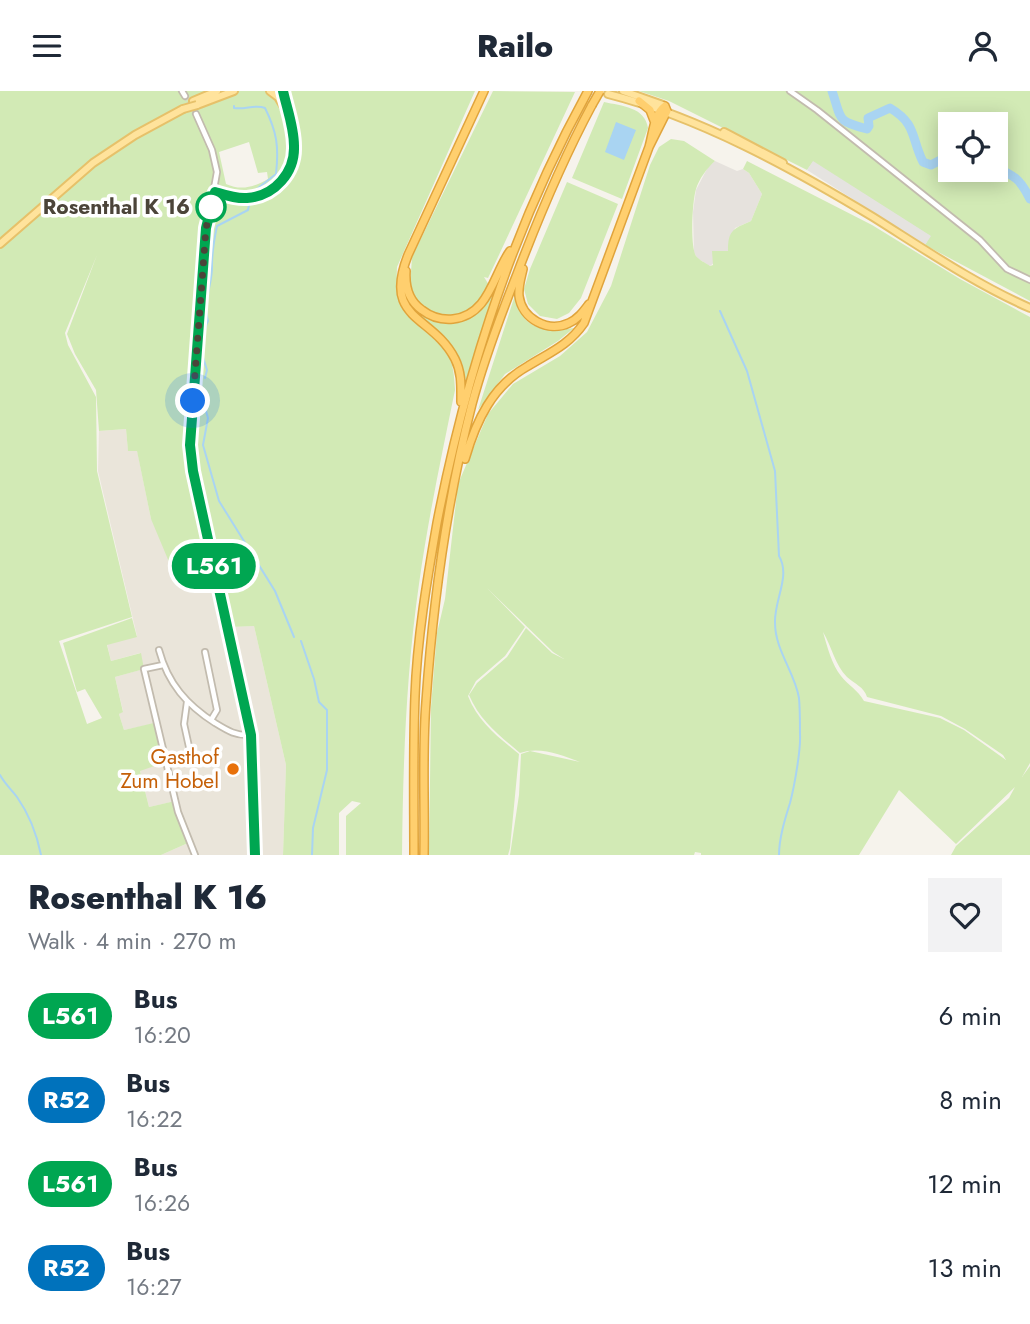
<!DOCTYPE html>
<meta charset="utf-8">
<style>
body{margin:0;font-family:Jost,sans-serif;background:#f2f2f3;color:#1f2937;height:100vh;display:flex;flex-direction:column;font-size:26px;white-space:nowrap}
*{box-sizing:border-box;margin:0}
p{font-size:23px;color:#747a83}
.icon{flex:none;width:38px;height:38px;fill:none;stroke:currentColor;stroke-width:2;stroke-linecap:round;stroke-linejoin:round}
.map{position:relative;height:764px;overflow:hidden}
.side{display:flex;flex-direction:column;background:#fff;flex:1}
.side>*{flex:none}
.badge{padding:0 14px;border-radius:23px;font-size:24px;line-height:46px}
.tools{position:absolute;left:938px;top:21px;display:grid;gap:14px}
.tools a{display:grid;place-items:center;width:70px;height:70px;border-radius:0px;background:#fff;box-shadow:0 4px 18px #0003;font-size:35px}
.you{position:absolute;width:35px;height:35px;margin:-18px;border:5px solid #fff;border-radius:50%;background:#1a73e8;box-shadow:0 0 0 10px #1a73e833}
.map>.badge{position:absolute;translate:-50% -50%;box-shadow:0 0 0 4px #fff}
.round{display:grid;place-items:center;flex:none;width:74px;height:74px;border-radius:0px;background:#f2f2f3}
.head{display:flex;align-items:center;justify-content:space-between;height:119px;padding:0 28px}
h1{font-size:33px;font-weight:800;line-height:52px}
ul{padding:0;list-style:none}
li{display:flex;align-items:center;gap:21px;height:84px;padding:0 28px}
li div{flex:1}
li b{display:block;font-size:26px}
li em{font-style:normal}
li .badge{min-width:77px;font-weight:700;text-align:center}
header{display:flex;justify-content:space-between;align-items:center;height:91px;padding:0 28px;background:#fff;font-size:32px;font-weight:800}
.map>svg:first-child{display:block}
.residential{fill:#eae5da}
.industrial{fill:#e6e2dd}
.green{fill:#d2eab5;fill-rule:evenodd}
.parking{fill:#e5e3e0}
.water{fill:#a9d4f2}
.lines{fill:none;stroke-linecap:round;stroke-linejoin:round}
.stream{stroke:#a9d4f2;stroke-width:2}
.river{stroke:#a9d4f2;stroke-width:9}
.minor-tunnel{stroke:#d4d0c8;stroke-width:4.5;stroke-dasharray:4.5 2;stroke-linecap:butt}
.minor-casing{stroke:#c2bbae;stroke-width:8}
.primary-casing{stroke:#e6c16a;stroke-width:10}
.motorway-casing{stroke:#e0a43c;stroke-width:10}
.minor{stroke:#fff;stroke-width:4.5}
.primary{stroke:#ffe39c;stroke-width:6}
.motorway{stroke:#ffcf6e;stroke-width:7}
.primary-bridge-casing{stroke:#e6c16a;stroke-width:10;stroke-linecap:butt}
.motorway-bridge-casing{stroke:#e0a43c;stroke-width:10;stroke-linecap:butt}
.primary-bridge{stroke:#ffe39c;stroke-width:6}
.motorway-bridge{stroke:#ffcf6e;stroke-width:7}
.line-casing{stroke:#fff;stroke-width:16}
.line{stroke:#00a651;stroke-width:10}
.walk{stroke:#4b4439;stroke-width:7;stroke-dasharray:0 12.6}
.stop-dot{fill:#fff;stroke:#00a651;stroke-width:3.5}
.food-dot{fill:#e8710a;stroke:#fff;stroke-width:2.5}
.labels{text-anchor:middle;stroke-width:7;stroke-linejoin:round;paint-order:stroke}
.stop-label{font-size:21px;font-weight:bold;fill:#4b4439;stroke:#fff;text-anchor:end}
.food-label{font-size:21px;fill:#c56008;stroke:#fff;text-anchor:end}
</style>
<header><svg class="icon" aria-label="menu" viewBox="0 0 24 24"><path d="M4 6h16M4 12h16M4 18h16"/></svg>Railo<svg class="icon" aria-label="person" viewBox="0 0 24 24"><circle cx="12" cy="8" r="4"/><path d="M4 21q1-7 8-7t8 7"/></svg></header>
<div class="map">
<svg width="1030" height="764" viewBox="0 0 1030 764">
<rect width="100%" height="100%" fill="#f6f3ec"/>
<path class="residential" d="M126,338L128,359H137L151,428L212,471L227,536L254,535L286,674L283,764H161L188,752L176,710L149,716L140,680L157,632L124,639L119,623L123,620L115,586L143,578L140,562L111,570L107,553L137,545L98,380L99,340Z"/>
<path class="industrial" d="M715,70L737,80L743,78L749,82L762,103L751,130L735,137L728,160L710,175L697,167L694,161L693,121L696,99L708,76Z"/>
<path class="green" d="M0,0H475L397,176C395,212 408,223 432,246C437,251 444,256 447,262C454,274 454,286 455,299C442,363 428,428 419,493C406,583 403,674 402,764H346V725L361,712L352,710L339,722V764H283L286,674L254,535L231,536L195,379L193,353L210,130L218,105L215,102L204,137L188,353L212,471L172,478L151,428L137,360H128L126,338L99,340L96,299L75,263L67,243L97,164L65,242L68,254L96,306L97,380L132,526L59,550L87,633L102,627L85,598L77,601L63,552L132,527L137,546L107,554L111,570L141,562L144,578L115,586L123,621L119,623L124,639L158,631L166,671L140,680L149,716L175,710L188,752L161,764H0ZM249,51L258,82L267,81L268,88C254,96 241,100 226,93L219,61Z
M493,0L575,1L498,166L488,187L484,186L494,202L464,296L462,272L450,254L418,223L409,210L412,166Z
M639,0H1030V210L925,154L930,145L813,71L807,79L669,10ZM950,33H996V79H950Z
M604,11C622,15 645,16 648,37L622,108L572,87Z
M671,48L684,50L715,70C707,77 699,88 696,98C692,111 690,156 696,165C699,169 706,172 710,175L713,174L712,160H728C728,139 733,138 751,130L762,103L749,82L743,78L747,70L872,134L960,188L1030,226V672L1022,686L1030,675V764H951L956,755L1009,707L1015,696L956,753L899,699L859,764H701V762L695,761L694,764H510L519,704L521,663L530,660L580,671C561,664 540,655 520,662C499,644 480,630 469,604L477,592L507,566L526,537L552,562L564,568L553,561L487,497L525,536L505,565L476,590L468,605C478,631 498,646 519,663L510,757L508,764H429L431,616L437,542L445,508L458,393L488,323L513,293L560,265L587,241L611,195L650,74L659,56ZM823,541C832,556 835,574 847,586C855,593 864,596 867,606L941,625L965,638L1003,664L1006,669L964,639L940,627L864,610C858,599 848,594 841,585C832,574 827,555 823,541Z
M567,91L618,113L581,207L569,222L557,228L540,225L528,213L524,198L530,178Z
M515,204C521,238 543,242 574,237L558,250L505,283L478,319Z"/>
<path class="parking" d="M813,70L931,145L925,154L807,79Z"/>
<path class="water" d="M616,31L636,39L624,69L605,61Z"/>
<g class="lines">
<path class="stream" d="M234,15V17C245,19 255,13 265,17C277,41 279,56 276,83L253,101
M720,220L747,280L775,380L779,465C791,485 774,509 775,532C775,559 795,582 799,607C800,618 800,631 800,643C801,659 794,697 790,712C785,728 779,747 779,764
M205,287L207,279L201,260C206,249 203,238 208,230C202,213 213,191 212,174C212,161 214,149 217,135L248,119L249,114
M203,298L202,306L208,327L203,354L219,410L275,500L294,546
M301,550L314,588L319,611L327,619V679L313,737L312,764
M0,684C5,693 11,698 17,706C29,723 37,744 41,764"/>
<path class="river" d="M832,0C842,29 836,30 867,38L869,35L868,27L890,17C917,33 911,47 923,71L931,74L950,64
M996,76C1016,86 1020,88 1030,108"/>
<path class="minor-tunnel" d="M185,5L196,23"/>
<g class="minor-casing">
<path id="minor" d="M182,0L185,5
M790,0L817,19L980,149L1007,178L1030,189
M196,23L212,59L217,81L207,137L190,354L193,380L251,644L255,764
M159,559C168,593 187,614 215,632C228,640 236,645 251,644
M205,561L217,619L211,629
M163,574L144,578L178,721L195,764
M187,611L184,633L191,665"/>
</g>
<g class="primary-casing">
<path id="primary" d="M270,0L278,6L284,16
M623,0L663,14
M608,3C699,26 792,77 873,126C924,158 975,193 1030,217
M193,10L217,0
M197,14L234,0
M724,41L783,72
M215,101C249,112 292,105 294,60C295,40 287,19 283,0
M0,153L93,72L135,44L183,18"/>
</g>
<g class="motorway-casing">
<path id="motorway" d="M639,10L650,19L655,32
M523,178C521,187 518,196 519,205C522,228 548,242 569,232C578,228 583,221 589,213
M406,180C405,195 409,210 422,219C431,226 442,229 453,228C489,224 493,184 510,160
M461,311C461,296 462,282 455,268C432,223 382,230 408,164L484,0
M465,368C476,330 492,295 528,275C549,262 569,254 584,232L649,56C653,42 654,23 665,15L667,20L649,56
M414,764C414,711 413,658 415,605C417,548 427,489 437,432C466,282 514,134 588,0
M424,764C425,713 422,661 426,611C433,511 447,409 472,313C484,268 500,226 517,183C539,125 563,68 592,14"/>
</g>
<use href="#minor" class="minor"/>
<use href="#primary" class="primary"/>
<use href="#motorway" class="motorway"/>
<g class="primary-bridge-casing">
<path id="primary-bridge" d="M183,18L197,14"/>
</g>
<g class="motorway-bridge-casing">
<path id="motorway-bridge" d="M592,14L600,0"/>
</g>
<use href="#primary-bridge" class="primary-bridge"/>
<use href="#motorway-bridge" class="motorway-bridge"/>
</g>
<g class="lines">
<g class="line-casing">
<path id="line" d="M255,764L251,644L193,380L190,354L206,137L215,101C225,104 236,108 247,107C275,105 295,81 294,55C294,36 287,18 283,0"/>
</g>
<use href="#line" class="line"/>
<path class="walk" d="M193,310L206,137L211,116"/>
</g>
<circle class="stop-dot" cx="211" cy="116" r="14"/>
<circle class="food-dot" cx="233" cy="678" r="7"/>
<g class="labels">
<g class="stop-label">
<text x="190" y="123">Rosenthal K 16</text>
</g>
<g class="food-label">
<text x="219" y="673">Gasthof<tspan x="219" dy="24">Zum Hobel</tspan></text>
</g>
</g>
</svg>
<div class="tools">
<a><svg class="icon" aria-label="locate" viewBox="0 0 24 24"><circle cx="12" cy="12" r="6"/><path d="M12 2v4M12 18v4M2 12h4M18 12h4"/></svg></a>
</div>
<div class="you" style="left:193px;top:310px"></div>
<b class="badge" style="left:214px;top:475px;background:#00a651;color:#fff">L561</b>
</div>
<section class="side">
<div class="head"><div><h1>Rosenthal K 16</h1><p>Walk · 4 min · 270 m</p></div><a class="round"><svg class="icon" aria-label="heart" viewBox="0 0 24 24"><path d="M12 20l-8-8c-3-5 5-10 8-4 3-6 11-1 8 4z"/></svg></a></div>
<ul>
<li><span class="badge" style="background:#00a651;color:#fff">L561</span><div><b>Bus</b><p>16:20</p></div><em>6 min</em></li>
<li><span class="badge" style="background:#0072bc;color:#fff">R52</span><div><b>Bus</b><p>16:22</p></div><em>8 min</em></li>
<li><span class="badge" style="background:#00a651;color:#fff">L561</span><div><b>Bus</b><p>16:26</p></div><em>12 min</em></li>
<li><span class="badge" style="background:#0072bc;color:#fff">R52</span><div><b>Bus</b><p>16:27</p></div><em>13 min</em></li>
</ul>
</section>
